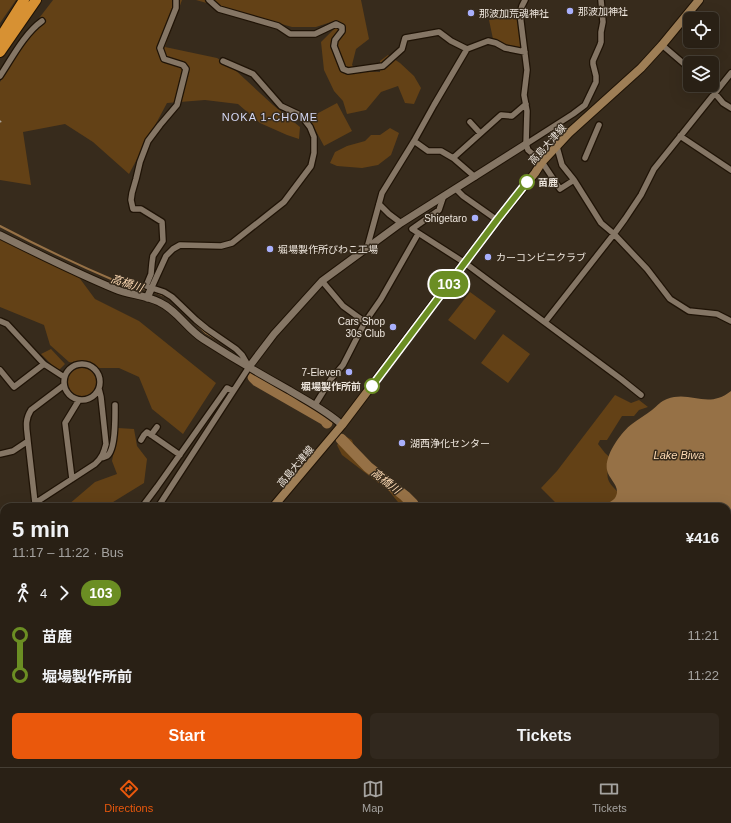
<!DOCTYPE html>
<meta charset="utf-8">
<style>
body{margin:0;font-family:Helvetica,"Noto Sans JP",sans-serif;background:#31281e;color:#f1f3f6;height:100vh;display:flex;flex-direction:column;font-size:15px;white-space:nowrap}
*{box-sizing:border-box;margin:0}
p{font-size:13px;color:#a5a3a0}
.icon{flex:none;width:22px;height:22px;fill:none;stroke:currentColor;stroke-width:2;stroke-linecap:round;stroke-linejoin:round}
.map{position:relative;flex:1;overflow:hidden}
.drawer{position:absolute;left:0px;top:503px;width:731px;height:264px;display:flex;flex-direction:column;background:#292015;border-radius:12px 12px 0 0;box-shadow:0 4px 16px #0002,0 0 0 1px #453e34}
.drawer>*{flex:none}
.badge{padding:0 8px;border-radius:13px;font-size:14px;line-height:26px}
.fabs{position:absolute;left:683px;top:12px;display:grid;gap:8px}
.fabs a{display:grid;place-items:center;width:36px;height:36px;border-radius:6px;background:#292015;box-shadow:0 4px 16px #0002,0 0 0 1px #453e34;font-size:20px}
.map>.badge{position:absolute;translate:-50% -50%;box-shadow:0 0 0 2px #fff}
.legs{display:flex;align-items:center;gap:6px;height:44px;padding:0 12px;font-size:13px}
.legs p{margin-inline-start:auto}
.summary{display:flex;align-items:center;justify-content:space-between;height:68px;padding:0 12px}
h1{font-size:22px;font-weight:700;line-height:30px}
.action{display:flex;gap:8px;margin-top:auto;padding:8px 12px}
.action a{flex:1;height:46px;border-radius:6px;background:#ea580c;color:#fff;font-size:16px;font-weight:700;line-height:46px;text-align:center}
.action a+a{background:#31281e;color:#f1f3f6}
ul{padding:0 12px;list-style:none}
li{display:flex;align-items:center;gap:14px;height:40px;font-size:15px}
li i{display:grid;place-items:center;width:6px;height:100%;margin:0 5px;background:currentColor}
li i::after{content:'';width:10px;height:10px;margin:-5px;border:3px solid;border-radius:50%;background:#292015}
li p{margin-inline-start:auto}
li:first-child i{background:linear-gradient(#0000 50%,currentColor 0)}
li:last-child i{background:linear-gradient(currentColor 50%,#0000 0)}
.tab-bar{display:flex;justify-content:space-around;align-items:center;height:56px;border-top:1px solid #453e34;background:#292015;font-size:11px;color:#a5a3a0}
.tab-bar a{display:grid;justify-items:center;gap:2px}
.tab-bar .active{color:#ea580c}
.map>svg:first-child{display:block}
.green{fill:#634116}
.water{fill:#967146}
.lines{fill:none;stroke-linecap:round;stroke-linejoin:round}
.stream{stroke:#967146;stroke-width:2}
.river{stroke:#967146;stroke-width:11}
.minor-casing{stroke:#1f1306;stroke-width:8}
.tertiary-casing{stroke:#1f1306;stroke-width:9}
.secondary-casing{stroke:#1f1306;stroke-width:10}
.motorway-casing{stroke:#1f1306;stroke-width:12}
.minor{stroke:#857665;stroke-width:5.5}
.tertiary{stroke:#857665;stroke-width:7}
.secondary{stroke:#9e7e56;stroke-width:8}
.motorway{stroke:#d79133;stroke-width:10}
.rail{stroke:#aba196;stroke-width:2;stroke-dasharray:6 3;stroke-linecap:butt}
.line-1-casing{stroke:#fff;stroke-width:9}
.line-1{stroke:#6b8e23;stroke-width:6}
.poi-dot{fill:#a9b0fc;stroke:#372b1c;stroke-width:1.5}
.stop-1-dot{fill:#fff;stroke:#6b8e23;stroke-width:2}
.labels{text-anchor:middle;stroke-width:3;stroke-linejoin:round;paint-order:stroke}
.poi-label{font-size:10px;fill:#eee6dd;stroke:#372b1c;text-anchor:start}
.street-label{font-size:10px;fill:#eee6dd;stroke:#372b1c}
.stop-label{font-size:10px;font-weight:bold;fill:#eee6dd;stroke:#372b1c;text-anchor:start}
.neighbourhood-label{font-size:11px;letter-spacing:1px;fill:#d5d9f6;stroke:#372b1c}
.water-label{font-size:11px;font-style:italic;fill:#fddab4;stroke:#372b1c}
</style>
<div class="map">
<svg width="731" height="767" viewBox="0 0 731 767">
<rect width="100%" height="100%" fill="#372b1c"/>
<path class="green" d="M0,0H16L0,23Z
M53,0H182L165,47L217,58L233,68L273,105L300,127L299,139L287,135L260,123L238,104L205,100L167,103L129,174L93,142L65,124L23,132L31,185L0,180V82L40,17Z
M196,0H361L369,39L356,49L352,65L357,71L380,72V61L388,55L400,63L414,76L421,88L414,104L405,103L398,86L381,92L366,110L347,114L343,101L334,91L324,70L321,42L336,27L337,20L316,27H292Z
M518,17L521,48L504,44L493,39L489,20Z
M337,103L352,131L324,146L309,118Z
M390,128L399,133L391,155L378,165L362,168L337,166L330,163L335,152L347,146L365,141L371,135H380Z
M0,239L78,276L95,299L139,321L216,383L183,434L152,409L139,377L119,368H100L69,362L50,345L44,325L0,307Z
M470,292L496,311L475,340L448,320Z
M503,334L530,354L508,383L481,363Z
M51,349L65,364L58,371L41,354Z
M68 382a14 14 0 1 1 28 0a14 14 0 1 1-28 0Z
M615,395L631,403L639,400L648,407L639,410L634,416H622L607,440H600L598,444L605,453L615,462L610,463C604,479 609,483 620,494L618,503L605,502L595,507H555V502L541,488L557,471Z
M118,428L134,429L137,446L147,459L144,483L105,507H64L68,505L95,482L117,474L112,461Z
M345,436L352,440L355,449L416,503V507H402L389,491L342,455L337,445Z
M256,763H360L363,767H254Z
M469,763H498L500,767H483L482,765L471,767Z"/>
<path class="water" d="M731,391V767H511L512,763H727V507H581C591,501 601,508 610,502C612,501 614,499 615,498C622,487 609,480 607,470C604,456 621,432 632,424C638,419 646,415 652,410C657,406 661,401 667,399C691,390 707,410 731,391Z
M353,763H458L460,767H355Z"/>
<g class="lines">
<path class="stream" d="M0,226C38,246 78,265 118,282C136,289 157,289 173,301
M176,304L206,333L225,344
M79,767L82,763"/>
<path class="river" d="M253,377L257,381L325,420L327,423
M341,439L368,467L405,496L413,504V507
M510,763L516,767"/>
<g class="minor-casing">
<path id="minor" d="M209,0L219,9L278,26L290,34H315L336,24L342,27V31L335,40L334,46L343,69L348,71L383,66L402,49L405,38L439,32L451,41L467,49L488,41L496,43L505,48L525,52
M525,0L522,6L520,14L527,70L524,95L527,111L526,144L528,150L542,162L560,189L574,180
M662,45L690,69
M0,76C12,58 24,34 42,21
M708,85L723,103L731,108
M470,122L480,133
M680,136L731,170
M414,141L428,151H441L453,158L475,177
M526,144L573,114L585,105L596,82V76L593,64V61L600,45L601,42V32L603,22L601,0
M557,147L562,165L574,180L601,223L614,234L647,269L670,299L689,311L717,314L731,321
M453,158L501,115L512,116L526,104
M585,158L599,125
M456,189L463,196L497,220
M443,198L439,210L412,229L465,263L621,379L641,395
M379,204L389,214L401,223
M367,248L382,193L414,141L434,105L467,49
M322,281L343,306L365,322
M151,289L166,256L173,249L180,245L221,246L232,243L284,202L311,166L314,153V137L310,127L303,118L298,114L281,106L253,74L223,61
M0,321L7,324L44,364L64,377
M545,322L614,234L625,219L641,195L654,169L731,73
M64 382a18 18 0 1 1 36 0a18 18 0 1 1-36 0Z
M0,370L14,387L44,364
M315,405L331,379L343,365L365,322L381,299L418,234
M151,435L157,427
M141,440L144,435L147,432L180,455
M28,441L35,503
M0,454L13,451L28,441C27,429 24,421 31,410L64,385
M101,458C102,458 107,456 107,456C116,450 115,415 115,405
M72,479L65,423L79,400
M29,507L95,464C102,458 104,452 106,444L101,397L99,389
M142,507L157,487L227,388L233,391
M158,507L249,367L242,355L236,349L207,329L196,320L172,297L164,292L146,286L151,274L152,263L153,256L163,241L162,222L141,209H133L131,200L132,193L136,179L140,162L148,141L160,125L177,105L186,69L183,65L164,59L160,48L176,8V0
M0,526L4,524
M0,544L4,543
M0,633L4,631
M0,658L4,657
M0,684L4,688
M0,710L4,707
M123,763L127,767
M32,767L36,763
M70,767L73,763
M134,767L139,763"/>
</g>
<g class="tertiary-casing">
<path id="tertiary" d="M0,235C38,254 76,273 115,289C129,295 146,295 159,302C177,310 187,329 203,339C231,357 260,374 289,390C307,401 327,411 342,425
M147,298L151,289
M249,367L274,334L322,281L401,223L526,144
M0,747L4,744"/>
</g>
<g class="secondary-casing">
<path id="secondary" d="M273,507L342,425L497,220L535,173L542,162L569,133L641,68L662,45L699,0
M189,763V767"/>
</g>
<g class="motorway-casing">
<path id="motorway" d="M0,38L24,0
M0,52L36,0"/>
</g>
<use href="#minor" class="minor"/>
<use href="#tertiary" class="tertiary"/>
<use href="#secondary" class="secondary"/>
<use href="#motorway" class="motorway"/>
<path class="rail" d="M0,122L1,121"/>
</g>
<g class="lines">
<g class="line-1-casing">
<path id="line-1" d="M372,386L497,220L527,182"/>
</g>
<use href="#line-1" class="line-1"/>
</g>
<g class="poi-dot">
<circle cx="570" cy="11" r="4"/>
<circle cx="471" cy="13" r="4"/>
<circle cx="475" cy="218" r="4"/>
<circle cx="270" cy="249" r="4"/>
<circle cx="488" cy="257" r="4"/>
<circle cx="393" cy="327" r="4"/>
<circle cx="349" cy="372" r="4"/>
<circle cx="402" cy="443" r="4"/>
</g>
<g class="stop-1-dot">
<circle cx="527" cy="182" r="7"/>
<circle cx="372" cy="386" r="7"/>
</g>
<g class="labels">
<g class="poi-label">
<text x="578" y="15">那波加神社</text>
<text x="479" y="17">那波加荒魂神社</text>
<text x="467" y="222" text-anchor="end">Shigetaro</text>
<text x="278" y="253">堀場製作所びわこ工場</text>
<text x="496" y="261">カーコンビニクラブ</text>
<text x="385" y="325" text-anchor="end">Cars Shop<tspan x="385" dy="12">30s Club</tspan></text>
<text x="341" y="376" text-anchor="end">7-Eleven</text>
<text x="410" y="447">湖西浄化センター</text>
</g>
<g class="street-label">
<text transform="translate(547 144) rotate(-48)" y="4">高島大津線</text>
<text transform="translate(295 466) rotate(-50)" y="4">高島大津線</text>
</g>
<g class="stop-label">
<text x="538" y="186">苗鹿</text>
<text x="361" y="390" text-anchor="end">堀場製作所前</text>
</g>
<g class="neighbourhood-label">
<text x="270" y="121">NOKA 1-CHOME</text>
</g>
<g class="water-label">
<text transform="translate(127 283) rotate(18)" y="4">高橋川</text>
<text x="679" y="459">Lake Biwa</text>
<text transform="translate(386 481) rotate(38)" y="4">高橋川</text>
</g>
</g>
</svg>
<div class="fabs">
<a><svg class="icon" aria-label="locate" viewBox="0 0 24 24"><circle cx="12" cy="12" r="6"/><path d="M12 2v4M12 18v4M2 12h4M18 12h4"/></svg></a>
<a><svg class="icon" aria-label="layers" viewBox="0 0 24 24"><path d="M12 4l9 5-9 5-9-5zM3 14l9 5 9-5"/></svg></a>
</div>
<b class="badge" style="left:449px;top:284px;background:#6b8e23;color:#fff">103</b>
<section class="drawer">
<div class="summary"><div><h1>5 min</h1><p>11:17 – 11:22 · Bus</p></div><b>¥416</b></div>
<div class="legs"><svg class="icon" aria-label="walk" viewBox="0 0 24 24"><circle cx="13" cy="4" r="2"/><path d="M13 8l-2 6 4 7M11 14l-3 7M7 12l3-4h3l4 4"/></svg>4<svg class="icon" aria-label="forward" viewBox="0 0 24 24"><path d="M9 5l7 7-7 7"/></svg><b class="badge" style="background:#6b8e23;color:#fff">103</b></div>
<ul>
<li><i style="color:#6b8e23"></i><b>苗鹿</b><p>11:21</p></li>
<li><i style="color:#6b8e23"></i><b>堀場製作所前</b><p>11:22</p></li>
</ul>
<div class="action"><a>Start</a><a>Tickets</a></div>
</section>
</div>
<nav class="tab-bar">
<a class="active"><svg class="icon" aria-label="directions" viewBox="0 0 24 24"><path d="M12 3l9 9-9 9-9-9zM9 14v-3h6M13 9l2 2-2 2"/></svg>Directions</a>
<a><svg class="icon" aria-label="map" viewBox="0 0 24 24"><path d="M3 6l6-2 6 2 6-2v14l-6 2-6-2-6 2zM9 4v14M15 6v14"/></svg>Map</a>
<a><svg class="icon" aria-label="tickets" viewBox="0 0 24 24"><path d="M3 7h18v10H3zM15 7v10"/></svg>Tickets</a>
</nav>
